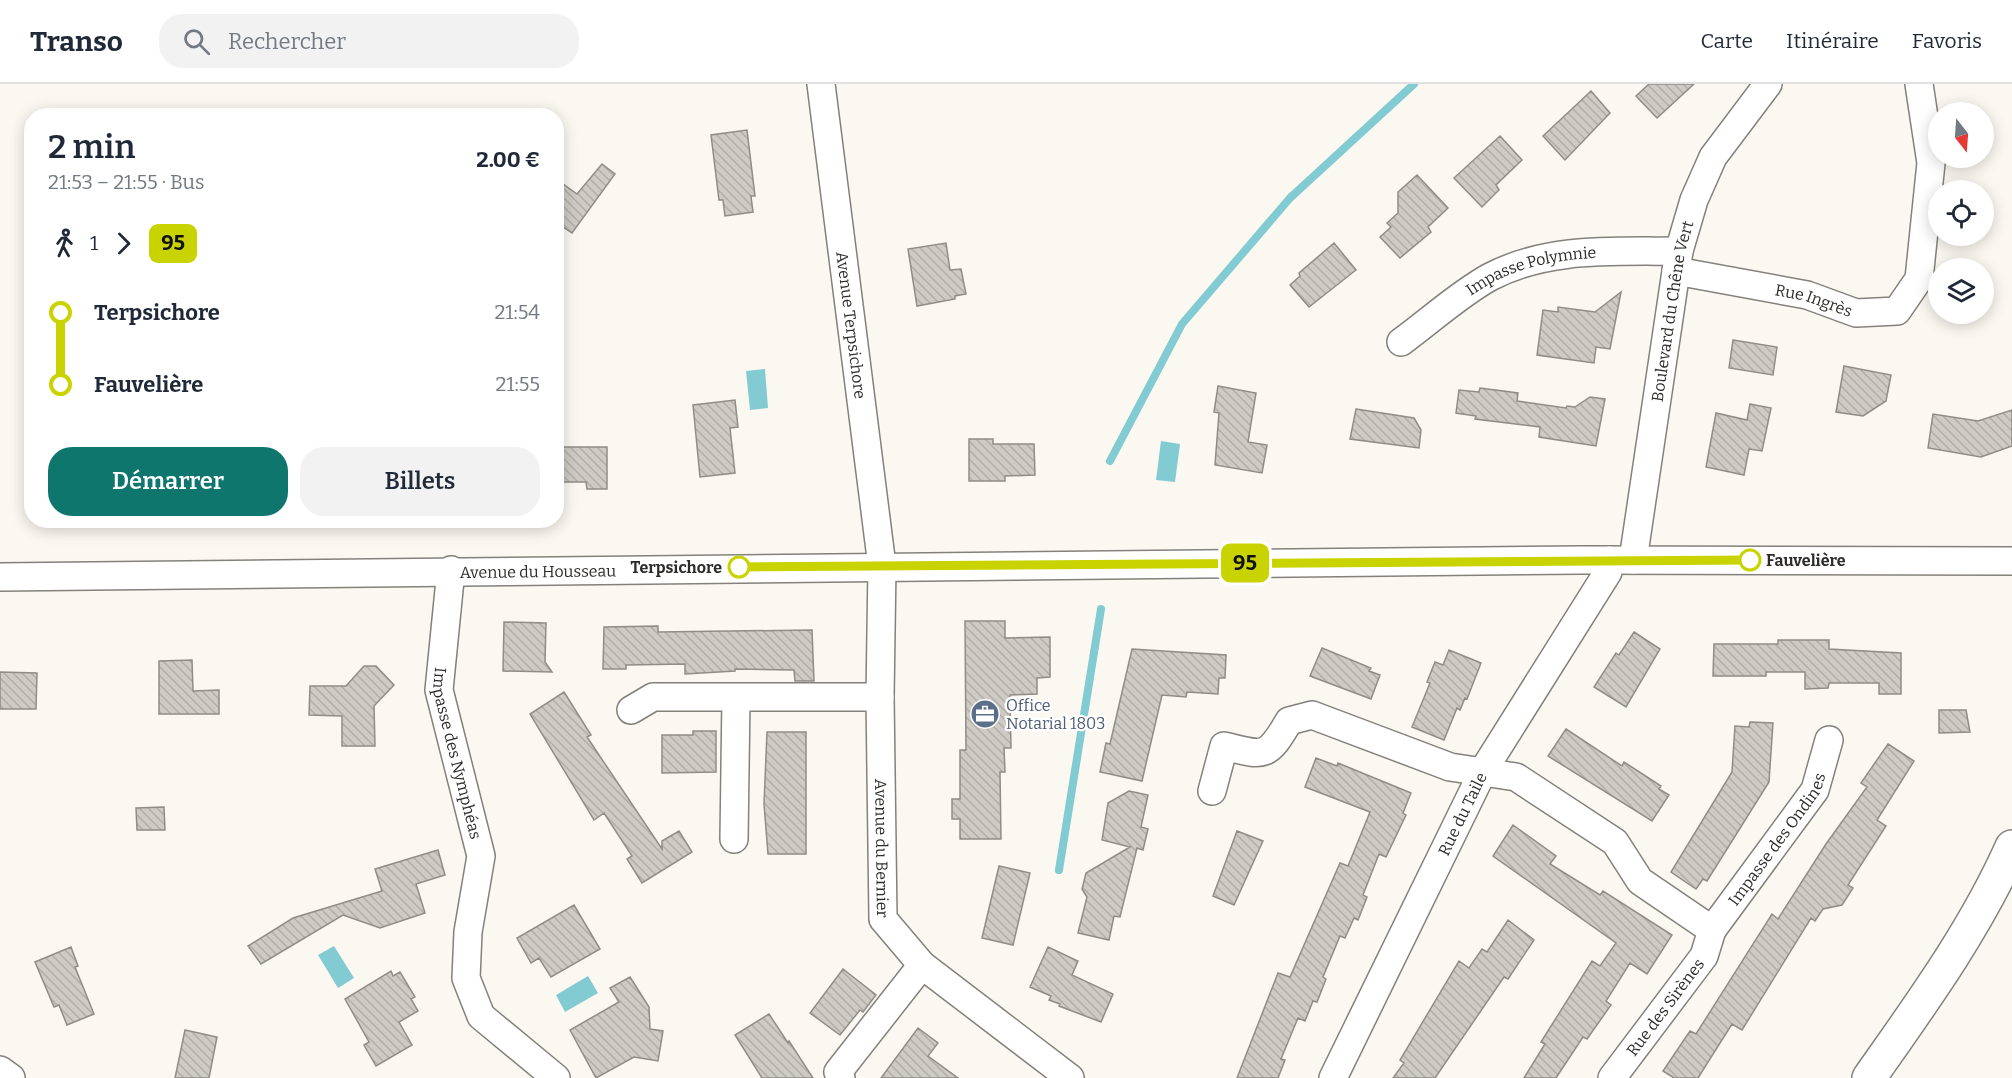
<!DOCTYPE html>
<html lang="fr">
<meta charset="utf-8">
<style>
body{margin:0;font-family:Bitter,serif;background:#f2f2f3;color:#1f2937;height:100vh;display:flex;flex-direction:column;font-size:22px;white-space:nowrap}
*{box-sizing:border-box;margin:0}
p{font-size:20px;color:#747a83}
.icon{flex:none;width:33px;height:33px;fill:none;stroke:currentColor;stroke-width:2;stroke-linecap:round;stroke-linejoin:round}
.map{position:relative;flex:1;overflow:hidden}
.side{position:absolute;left:24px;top:24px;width:540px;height:420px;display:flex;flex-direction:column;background:#fff;border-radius:24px;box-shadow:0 3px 15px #0003}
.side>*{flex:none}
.badge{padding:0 12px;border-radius:9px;font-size:21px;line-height:39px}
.needle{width:39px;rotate:163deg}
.tools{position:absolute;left:1928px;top:18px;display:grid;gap:12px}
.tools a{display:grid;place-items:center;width:66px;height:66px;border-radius:50%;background:#fff;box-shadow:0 3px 15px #0003;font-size:30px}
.map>.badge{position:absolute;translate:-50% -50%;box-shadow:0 0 0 3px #fff}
.legs{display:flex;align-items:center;gap:9px;height:66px;padding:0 24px;font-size:20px}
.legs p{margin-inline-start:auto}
.head{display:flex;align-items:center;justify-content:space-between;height:102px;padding:0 24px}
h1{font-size:33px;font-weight:600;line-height:45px}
.action{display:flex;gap:12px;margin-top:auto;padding:12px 24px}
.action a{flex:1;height:69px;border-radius:24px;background:#0f766e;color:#fff;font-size:24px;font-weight:600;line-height:69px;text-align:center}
.action a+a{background:#f2f2f3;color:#1f2937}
ul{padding:0 24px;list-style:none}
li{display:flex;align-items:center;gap:21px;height:72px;font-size:22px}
li i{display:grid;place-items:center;width:9px;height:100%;margin:0 8px;background:currentColor}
li i::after{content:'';width:15px;height:15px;margin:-8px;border:4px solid;border-radius:50%;background:#fff}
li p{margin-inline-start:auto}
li:first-child i{background:linear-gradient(#0000 50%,currentColor 0)}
li:last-child i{background:linear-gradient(currentColor 50%,#0000 0)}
header{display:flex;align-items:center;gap:36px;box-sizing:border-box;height:84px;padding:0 30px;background:#fff;border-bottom:2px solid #e0e1e3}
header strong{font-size:28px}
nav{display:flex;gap:33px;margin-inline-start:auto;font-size:21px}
.search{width:420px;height:54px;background:#f2f2f3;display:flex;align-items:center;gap:15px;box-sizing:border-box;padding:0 21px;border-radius:24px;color:#747a83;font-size:22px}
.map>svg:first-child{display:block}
.water{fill:#82cbd2}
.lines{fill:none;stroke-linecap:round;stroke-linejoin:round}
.stream{stroke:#82cbd2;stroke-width:8}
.building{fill:url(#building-back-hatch);stroke:#8f8d87;stroke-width:1.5}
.minor-casing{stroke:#84817b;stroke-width:30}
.major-casing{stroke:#84817b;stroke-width:36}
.minor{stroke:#fff;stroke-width:27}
.major{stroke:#fff;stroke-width:33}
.line-1-casing{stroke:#fff;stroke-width:14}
.line-1{stroke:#c8d300;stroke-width:9}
.stop-1-dot{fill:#fff;stroke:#c8d300;stroke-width:3}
.labels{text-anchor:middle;stroke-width:4.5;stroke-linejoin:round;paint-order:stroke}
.street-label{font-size:16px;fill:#2d2c2a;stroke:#fff}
.stop-label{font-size:16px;font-weight:bold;fill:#2d2c2a;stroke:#fff;text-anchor:start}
.service-label{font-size:16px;fill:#4e5e75;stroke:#fff;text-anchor:start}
</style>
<header>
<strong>Transo</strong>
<div class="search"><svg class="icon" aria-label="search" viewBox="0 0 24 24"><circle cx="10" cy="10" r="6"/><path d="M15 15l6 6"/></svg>Rechercher</div>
<nav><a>Carte</a><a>Itinéraire</a><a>Favoris</a></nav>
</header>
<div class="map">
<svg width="2012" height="994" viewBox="0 0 2012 994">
<defs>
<pattern id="building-back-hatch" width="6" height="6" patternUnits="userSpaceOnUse" patternTransform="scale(1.5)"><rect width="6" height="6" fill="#cecbc5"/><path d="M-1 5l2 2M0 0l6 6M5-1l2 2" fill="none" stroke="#b1aea9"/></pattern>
</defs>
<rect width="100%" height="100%" fill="#fbf8f1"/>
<path class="water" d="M765,285L768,324L750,326L746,287Z
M1161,357L1180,360L1175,398L1156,396Z
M334,862L354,894L338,904L318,871Z
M588,892L598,909L565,928L556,911Z"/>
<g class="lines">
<path class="stream" d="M1110,377L1182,240L1290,114L1414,0
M1059,786L1101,525"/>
</g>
<path class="building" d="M1649,0H1694L1657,34L1636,12Z
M1591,7L1610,29L1565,76L1543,52Z
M747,46L755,112H751L753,128L725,132L723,116H719L711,51Z
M1500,52L1522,76L1496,101L1499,106L1482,123L1454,94Z
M602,80L615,90L572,149L556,138V95L577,110Z
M1417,91L1448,124L1428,143L1431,148L1400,174L1380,153L1391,143L1387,139L1398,129V108Z
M946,159L950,186L961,185L966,210L955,212V215L917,222L908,165Z
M1334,159L1356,186L1309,223L1290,201L1300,192L1299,189Z
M1621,208L1610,265L1596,263L1594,279L1537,271L1543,226L1558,228V223L1595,228Z
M1733,256L1777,263L1773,291L1729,284Z
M1844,282L1891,291L1886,317L1863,332L1836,328Z
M1218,302L1256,309L1248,358L1267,361L1262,389L1215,381L1219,329L1214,328Z
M1480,304L1518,309L1517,317L1566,324L1567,322L1575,323L1590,313L1605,315L1596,362L1539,353L1540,343L1475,335L1476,332L1456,329L1459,306L1479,308Z
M735,316L738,343L730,344L735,389L700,393L693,321Z
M1750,320L1771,324L1762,367L1749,365L1744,391L1706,383L1716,329L1747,336Z
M1356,325L1414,334L1421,346L1419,364L1350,355Z
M2012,326V362L1981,373L1928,364L1933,330L1978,337Z
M969,355H993V360H1034L1035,391L1005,392V397H969Z
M556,363H607V405H587L586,398H556Z
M965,537H1005V554L1050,553V593L1037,594V610L1010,611L1011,664H1004L1005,688H1000L1001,755H960V735H952V715H960V666H966Z
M504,538L546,539L545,578L552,588L503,587Z
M658,542V548L812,546L814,597H795L794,586L735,585V587L685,590V580L626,581V585H603L604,543Z
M1634,548L1660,565L1626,623L1594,603L1616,569L1619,571Z
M1778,556H1829V565L1901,569V610H1879V599H1829L1828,604L1805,605V588H1766V592H1713L1714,560H1778Z
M1322,564L1371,584L1369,587L1380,591L1371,615L1310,592Z
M1132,565L1226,571L1225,594H1219L1218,610L1187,608L1186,613L1162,611L1142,697L1100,688L1106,659L1110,660Z
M1449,566L1481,579L1467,615L1465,614L1460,626L1457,624L1444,656L1412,643L1430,599L1427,598L1435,578L1443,581Z
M192,576L193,607L219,606V630H159V577Z
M364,582H376L394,601L374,622L375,662H342V632L309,631L310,602H346Z
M0,588L37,589L36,625H0Z
M564,608L591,651L587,653L662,765V757L679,747L692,768L642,799L627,775L632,772L604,729L594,736L530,630Z
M1939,626H1966L1970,648L1939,649Z
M1750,638L1773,639L1769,698L1707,797L1703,795L1696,805L1671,788L1732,688L1735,642L1749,643Z
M1566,645L1622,682L1624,678L1661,702L1659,705L1669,711L1652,737L1548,672Z
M693,647H716V688L662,689V651H693Z
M767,648H806V770H768L764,720Z
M1888,660L1914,677L1877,736L1886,742L1848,801L1853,804L1842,821L1823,825L1815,837L1811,834L1742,946L1732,940L1698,994H1674L1663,987L1690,947L1696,950L1772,830L1778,835L1826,760L1867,703L1861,699Z
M1316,674L1337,682L1338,679L1411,709L1403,729L1406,731L1386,773L1379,770L1363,811L1367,813L1358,836L1354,834L1345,854L1340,852L1323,893L1326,895L1317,918L1313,917L1305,937L1298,934L1281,975L1285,976L1278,994H1237L1278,889L1290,893L1340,779L1348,782L1370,728L1305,703Z
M1129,707L1148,711L1141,743L1148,745L1143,766L1137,764L1120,833L1114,832L1109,856L1078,849L1087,813L1082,805L1086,789L1130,763L1102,756L1108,719Z
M164,723L165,746H137L136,724Z
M1513,741L1556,772L1550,780L1600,811L1603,807L1672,851L1647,890L1630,879L1606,917L1611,921L1587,955L1583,953L1556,994H1524L1545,960L1541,958L1592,877L1600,882L1616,859L1493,772Z
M1237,747L1263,757L1234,821L1213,812Z
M438,766L445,791L416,800L425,829L380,844L343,831L261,880L248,862L293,834L382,807L375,785Z
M999,782L1030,789L1013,861L982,854Z
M574,821L600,865L551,893L539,874L531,879L517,854Z
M1508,836L1534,856L1508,895L1504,893L1435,994H1393L1404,979L1400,976L1459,877L1469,884L1482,865L1487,868Z
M71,863L78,882L75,883L94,930L67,941L59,921L54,923L35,878Z
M1048,863L1078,877L1072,891L1113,910L1101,938L1059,922L1060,920L1049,916L1051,912L1030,903Z
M843,885L876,911L863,928L860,926L840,951L810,929Z
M391,887L393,892L400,888L415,913L411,915L418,927L399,938L412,961L376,982L364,961L369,958L345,915Z
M630,893L649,923L650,945L663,947L658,977L634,973L596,994L570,946L619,918L610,904Z
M769,930L788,959L789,957L813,994H762L735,951Z
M918,944L938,959L928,972L958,994H881Z
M185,946L217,953L209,994H175Z"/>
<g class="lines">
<g class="minor-casing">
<g id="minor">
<path id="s1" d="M821,0L882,482L880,613L883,835L922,881L1070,994"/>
<path id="s2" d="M1676,187L1807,211L1856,229L1897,227L1919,195L1931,79L1919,0"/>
<path id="s3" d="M1401,258C1430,237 1459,210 1490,193C1549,162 1615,168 1679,167"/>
<path id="s4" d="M1633,476L1679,167L1694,116L1713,73L1768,0"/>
<path id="s5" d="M451,486L439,606L481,772L468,848L466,894L481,932L556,994"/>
<path id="s6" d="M0,493L1582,476L2012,477"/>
<path d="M631,626L653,613H880"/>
<path d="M1212,707L1224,662C1264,672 1267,675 1289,637L1312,631L1450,683L1516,693L1615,758L1640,797L1712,846L1704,872L1612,994"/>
<path d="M734,755L736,614"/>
<path id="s7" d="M1712,846L1815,706L1829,656"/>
<path d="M0,986L11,994"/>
<path d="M841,994L838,988L922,881"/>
<path id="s8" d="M1333,994L1483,687L1608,488L1609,476"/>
</g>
</g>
<g class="major-casing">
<path id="major" d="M1869,994C1921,920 1975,846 2012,763"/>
</g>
<use href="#minor" class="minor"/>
<use href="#major" class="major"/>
</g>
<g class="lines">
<g class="line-1-casing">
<path id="line-1" d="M739,483L1750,476"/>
</g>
<use href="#line-1" class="line-1"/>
</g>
<defs>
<g id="office-disc" transform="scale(1.5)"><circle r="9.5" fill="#5c6f8a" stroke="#fff"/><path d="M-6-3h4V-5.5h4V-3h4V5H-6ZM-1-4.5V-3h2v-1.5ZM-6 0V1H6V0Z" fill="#fff"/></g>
</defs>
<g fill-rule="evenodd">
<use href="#office-disc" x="985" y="630"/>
</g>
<g class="stop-1-dot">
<circle cx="1750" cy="476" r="10"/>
<circle cx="739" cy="483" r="10"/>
</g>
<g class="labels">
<g class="street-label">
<text dy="6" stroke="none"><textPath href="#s3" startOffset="152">Impasse Polymnie</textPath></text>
<text dy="6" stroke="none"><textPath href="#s2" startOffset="141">Rue Ingrès</textPath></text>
<text dy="6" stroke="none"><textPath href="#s4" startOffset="252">Boulevard du Chêne Vert</textPath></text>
<text dy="6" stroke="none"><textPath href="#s1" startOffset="243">Avenue Terpsichore</textPath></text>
<text dy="6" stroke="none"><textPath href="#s6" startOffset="538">Avenue du Housseau</textPath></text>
<text dy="6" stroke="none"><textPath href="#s5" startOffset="186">Impasse des Nymphéas</textPath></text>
<text dy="6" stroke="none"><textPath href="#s8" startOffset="294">Rue du Taile</textPath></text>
<text dy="6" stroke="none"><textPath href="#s7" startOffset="112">Impasse des Ondines</textPath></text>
<text dy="6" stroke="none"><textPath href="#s1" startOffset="768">Avenue du Bernier</textPath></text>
<text transform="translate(1665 923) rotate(-53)" y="6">Rue des Sirènes</text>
</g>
<g class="stop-label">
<text x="1766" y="482">Fauvelière</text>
<text x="722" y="489" text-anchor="end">Terpsichore</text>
</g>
<g class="service-label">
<text x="1006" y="627">Office<tspan x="1006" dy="18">Notarial 1803</tspan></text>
</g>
</g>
</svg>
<div class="tools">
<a><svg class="needle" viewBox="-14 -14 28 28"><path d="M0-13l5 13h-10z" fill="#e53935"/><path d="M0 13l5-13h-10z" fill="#747a83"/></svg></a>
<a><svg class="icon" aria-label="locate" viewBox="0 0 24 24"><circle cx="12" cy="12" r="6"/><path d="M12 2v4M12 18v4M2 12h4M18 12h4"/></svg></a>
<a><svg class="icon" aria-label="layers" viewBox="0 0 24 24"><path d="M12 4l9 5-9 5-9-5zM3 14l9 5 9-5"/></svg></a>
</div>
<b class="badge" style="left:1245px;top:479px;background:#c8d300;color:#111">95</b>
<section class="side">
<div class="head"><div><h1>2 min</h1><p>21:53 – 21:55 · Bus</p></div><b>2.00 €</b></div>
<div class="legs"><svg class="icon" aria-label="walk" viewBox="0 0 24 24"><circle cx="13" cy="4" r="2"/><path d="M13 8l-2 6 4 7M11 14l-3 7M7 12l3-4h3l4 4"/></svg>1<svg class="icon" aria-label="forward" viewBox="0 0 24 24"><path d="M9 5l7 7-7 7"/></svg><b class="badge" style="background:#c8d300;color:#111">95</b></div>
<ul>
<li><i style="color:#c8d300"></i><b>Terpsichore</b><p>21:54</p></li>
<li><i style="color:#c8d300"></i><b>Fauvelière</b><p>21:55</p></li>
</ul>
<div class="action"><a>Démarrer</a><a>Billets</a></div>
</section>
</div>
